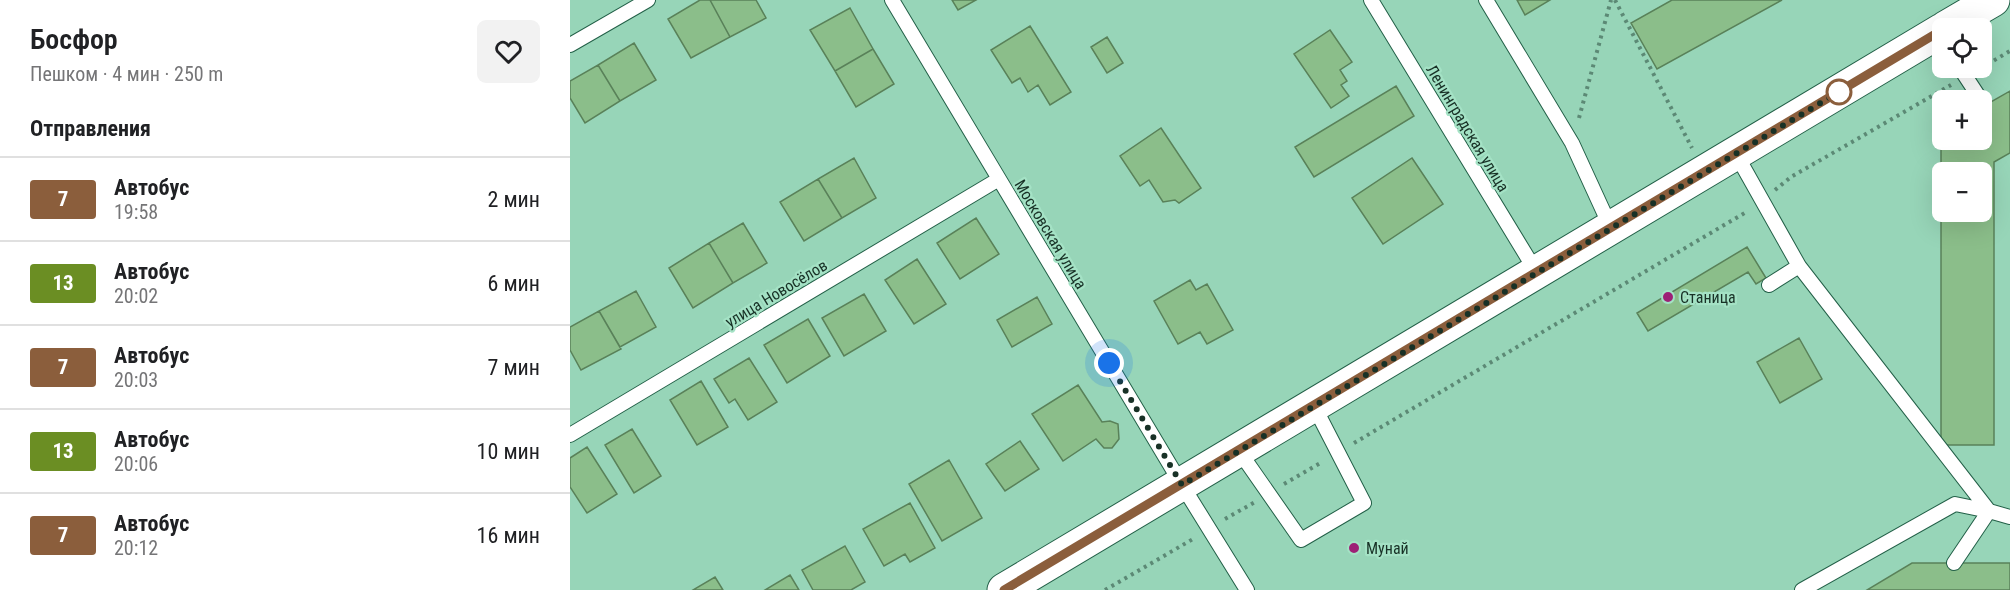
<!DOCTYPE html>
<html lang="ru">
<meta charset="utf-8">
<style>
body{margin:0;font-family:"Roboto Condensed",sans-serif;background:#f2f2f2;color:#202124;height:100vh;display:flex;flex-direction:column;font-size:22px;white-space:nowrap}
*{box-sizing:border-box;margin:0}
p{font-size:20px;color:#757577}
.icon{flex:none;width:33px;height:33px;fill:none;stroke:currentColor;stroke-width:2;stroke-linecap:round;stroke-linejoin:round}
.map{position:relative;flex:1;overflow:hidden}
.drawer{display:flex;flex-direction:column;background:#fff;width:570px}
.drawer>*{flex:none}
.badge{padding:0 12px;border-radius:4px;font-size:21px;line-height:39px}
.fabs{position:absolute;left:1362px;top:18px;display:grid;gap:12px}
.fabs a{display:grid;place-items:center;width:60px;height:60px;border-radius:9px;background:#fff;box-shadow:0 6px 24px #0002;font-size:30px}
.you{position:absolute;width:30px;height:30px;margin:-15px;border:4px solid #fff;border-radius:50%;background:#1a73e8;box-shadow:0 0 0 9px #1a73e833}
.map>.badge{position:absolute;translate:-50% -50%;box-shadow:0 0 0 3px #fff}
h2{padding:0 30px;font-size:22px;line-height:54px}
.round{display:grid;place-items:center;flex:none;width:63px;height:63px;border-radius:9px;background:#f2f2f2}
.summary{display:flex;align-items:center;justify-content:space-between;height:102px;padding:0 30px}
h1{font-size:28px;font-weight:600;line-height:45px}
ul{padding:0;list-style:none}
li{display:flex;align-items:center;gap:18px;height:84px;padding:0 30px;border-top:2px solid #e0e0e0}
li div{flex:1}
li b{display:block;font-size:22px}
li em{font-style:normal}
li .badge{min-width:66px;font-weight:700;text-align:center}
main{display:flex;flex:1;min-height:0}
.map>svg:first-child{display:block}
.building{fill:#8bbe8a;stroke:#598159;stroke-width:1.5;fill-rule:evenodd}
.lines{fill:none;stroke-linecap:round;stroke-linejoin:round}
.service-casing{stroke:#236048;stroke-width:16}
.tertiary-casing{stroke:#236048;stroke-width:35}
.path{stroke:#5c8975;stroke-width:4;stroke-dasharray:3 4.5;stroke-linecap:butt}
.service{stroke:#fff;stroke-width:14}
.tertiary{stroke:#fff;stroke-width:33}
.line-casing{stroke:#fff;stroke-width:14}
.line{stroke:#8b5e3c;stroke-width:9}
.walk{stroke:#183126;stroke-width:6;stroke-dasharray:0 10.8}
.stop-dot{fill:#fff;stroke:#8b5e3c;stroke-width:3}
.poi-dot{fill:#9d2076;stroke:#a4e2c5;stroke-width:2}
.labels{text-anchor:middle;stroke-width:4.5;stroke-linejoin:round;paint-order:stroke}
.street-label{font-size:16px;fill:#183126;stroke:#a4e2c5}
.poi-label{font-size:16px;fill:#183126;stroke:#a4e2c5;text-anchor:start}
</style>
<main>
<section class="drawer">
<div class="summary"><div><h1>Босфор</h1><p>Пешком · 4 мин · 250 m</p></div><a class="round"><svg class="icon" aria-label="heart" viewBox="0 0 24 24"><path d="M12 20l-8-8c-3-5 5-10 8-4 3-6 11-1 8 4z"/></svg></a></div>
<h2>Отправления</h2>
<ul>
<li><span class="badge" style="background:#8b5e3c;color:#fff">7</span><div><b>Автобус</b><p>19:58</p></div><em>2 мин</em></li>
<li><span class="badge" style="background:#6b8e23;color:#fff">13</span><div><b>Автобус</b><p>20:02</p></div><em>6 мин</em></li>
<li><span class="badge" style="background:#8b5e3c;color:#fff">7</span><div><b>Автобус</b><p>20:03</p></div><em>7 мин</em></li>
<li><span class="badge" style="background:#6b8e23;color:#fff">13</span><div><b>Автобус</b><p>20:06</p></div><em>10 мин</em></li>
<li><span class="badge" style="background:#8b5e3c;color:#fff">7</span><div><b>Автобус</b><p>20:12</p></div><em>16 мин</em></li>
</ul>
</section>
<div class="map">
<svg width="1440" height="590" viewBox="0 0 1440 590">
<rect width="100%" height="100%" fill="#97d5b8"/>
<path class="building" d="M130,0H140L160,37L121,58L98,19Z
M140,0H186L196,18L160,37Z
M382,0H406L388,10Z
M947,0H980L955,15Z
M1102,0H1212L1087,69L1061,23Z
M280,8L303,49L265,71L240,30Z
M460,26L501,92L480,105L468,85L458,92L450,78L442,83L421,50Z
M760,30L782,62L770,70L777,81L771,85L779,96L761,108L724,54Z
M537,37L553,63L537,73L521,47Z
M64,43L86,80L50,101L28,65Z
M303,49L324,84L286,107L265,71Z
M28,65L50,101L15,123L0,98V81Z
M826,86L844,116L744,177L725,147Z
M1440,91V153L1424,162V445H1371V131L1372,130V140H1412V107ZM1372,172H1412V212H1372Z
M591,128L631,188L609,203L605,200L593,202L579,180L570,186L550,156Z
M284,158L306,198L272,218L248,179Z
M842,158L873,204L813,244L782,198Z
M248,179L272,218L234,241L210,202Z
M406,218L429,254L390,279L367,243Z
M173,223L197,263L163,283L139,243Z
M139,243L163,283L123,308L99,268Z
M1177,247L1196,278L1186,284L1178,272L1078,331L1067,313Z
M347,259L376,304L344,324L315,280Z
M620,280L626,290L637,284L663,330L637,344L630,332L608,344L584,301Z
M66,291L86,327L50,347L29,311Z
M294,294L316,331L274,356L252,318Z
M467,297L482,324L442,347L427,320Z
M29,311L51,349L11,370L0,350V327Z
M238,319L260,356L217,383L194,345Z
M1229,338L1252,379L1210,403L1187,362Z
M179,358L207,402L178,420L165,399L159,403L144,379Z
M131,381L158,427L127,445L100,400Z
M508,385L532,422L540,421L548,424L549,439L542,448H534L526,439L493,461L462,414Z
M62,429L91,476L64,493L35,445Z
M450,441L469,469L435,491L416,464Z
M17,447L47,494L17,513L0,487V458Z
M379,460L412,518L372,541L339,484Z
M340,503L365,548L340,562L335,554L314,566L293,529Z
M275,546L295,582L281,590H243L232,570Z
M1342,563H1440V590H1297Z
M220,575L229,590H195Z
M145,577L153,590H123Z"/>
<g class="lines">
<g class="service-casing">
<path id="service" d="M322,0L612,485L677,590
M801,0L967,273
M916,0L1002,143L1041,228
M0,45L78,0
M1390,68L1411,100
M1166,154L1229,266L1419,511L1440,517
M1199,285L1229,266
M0,435L429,179
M669,451L731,540L794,503L744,406
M1232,590L1385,504L1419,511L1384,563"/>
</g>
<g class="tertiary-casing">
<path id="tertiary" d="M1375,28L1423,0
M434,590L1372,30"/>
</g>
<path class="path" d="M1045,0L1122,148
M1411,68L1440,51
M1009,118L1041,0
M1205,190L1221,177L1381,85
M784,443L1178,211
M714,484L752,462
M655,519L685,502
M535,590L623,539"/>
<use href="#service" class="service"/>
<use href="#tertiary" class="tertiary"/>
</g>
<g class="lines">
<g class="line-casing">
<path id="line" d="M434,590L1372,30"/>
</g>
<use href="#line" class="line"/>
<path class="walk" d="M539,363L612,485L1269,92"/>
</g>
<circle class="stop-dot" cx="1269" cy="92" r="12"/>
<g class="poi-dot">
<circle cx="1098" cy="297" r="6"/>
<circle cx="784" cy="548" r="6"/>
</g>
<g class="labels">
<g class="street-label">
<text transform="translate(898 128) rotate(59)" y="6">Ленинградская улица</text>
<text transform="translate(481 234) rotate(59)" y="6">Московская улица</text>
<text transform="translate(206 293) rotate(-31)" y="6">улица Новосёлов</text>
</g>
<g class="poi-label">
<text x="1110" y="303">Станица</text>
<text x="796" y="554">Мунай</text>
</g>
</g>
</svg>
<div class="fabs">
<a><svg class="icon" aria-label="locate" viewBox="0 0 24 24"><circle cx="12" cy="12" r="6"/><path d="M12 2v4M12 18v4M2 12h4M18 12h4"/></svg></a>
<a>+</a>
<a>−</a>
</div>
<div class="you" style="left:539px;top:363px"></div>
</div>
</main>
